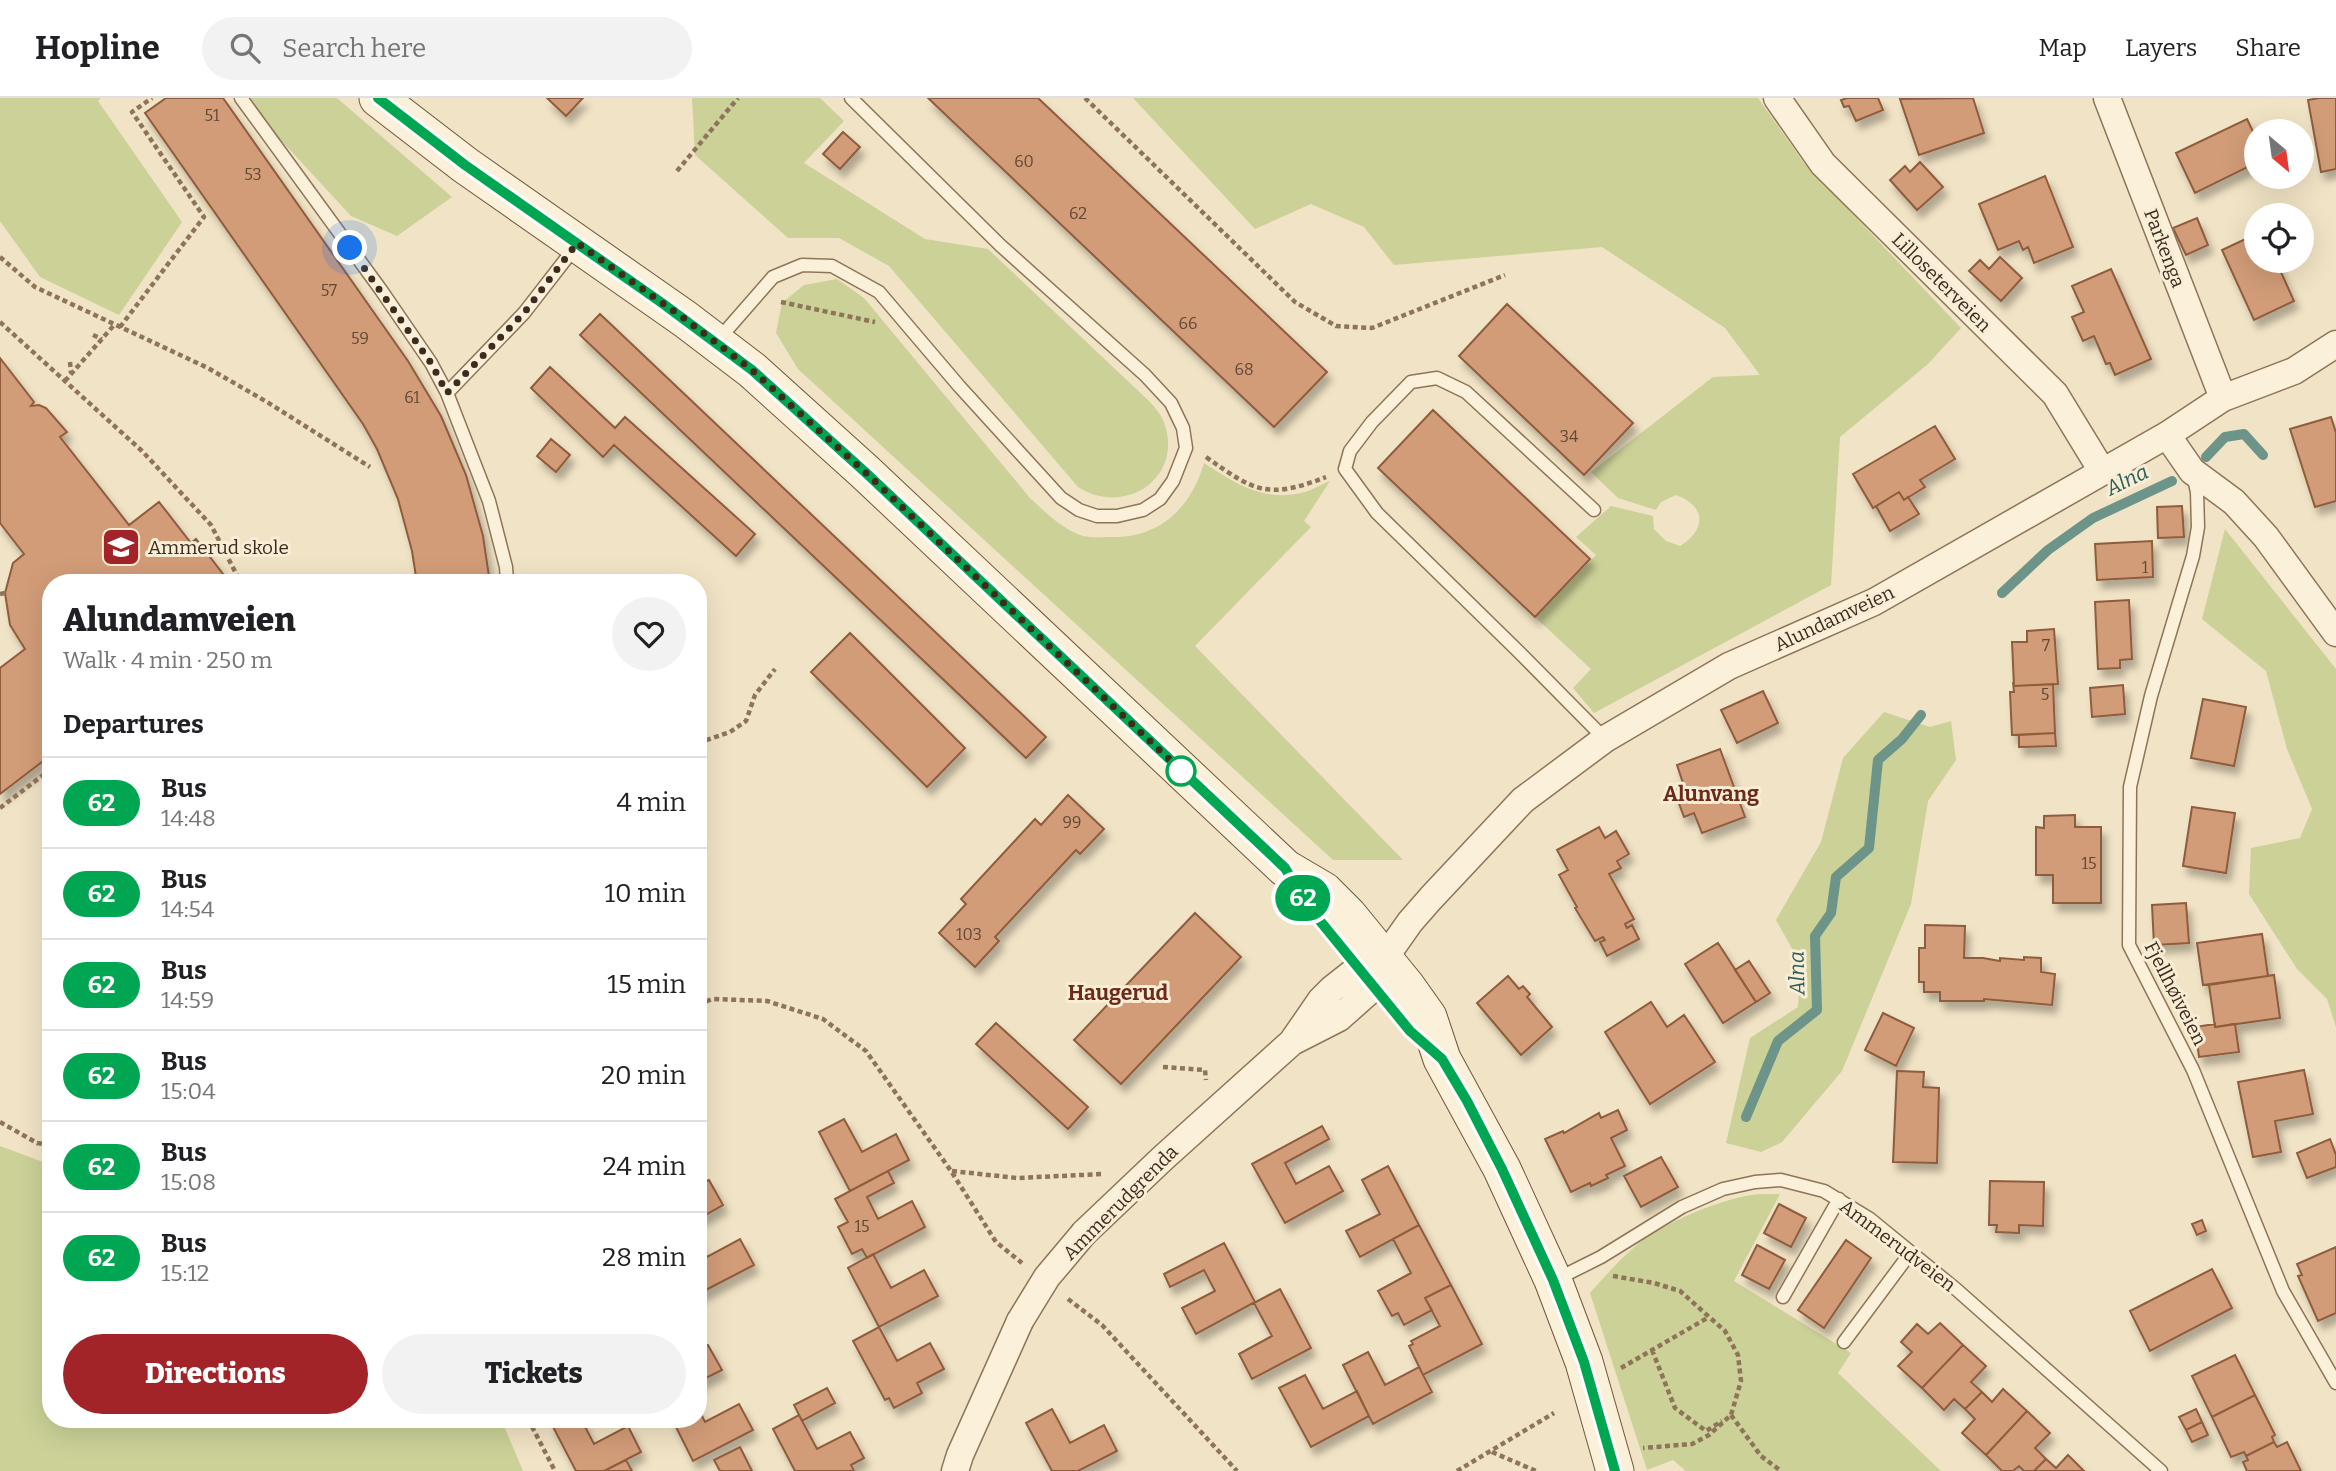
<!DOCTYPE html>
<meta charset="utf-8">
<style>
body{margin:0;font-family:Bitter,serif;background:#f2f2f2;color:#202124;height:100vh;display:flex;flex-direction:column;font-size:26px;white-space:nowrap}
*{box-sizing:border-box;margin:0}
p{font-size:23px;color:#757577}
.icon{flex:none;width:38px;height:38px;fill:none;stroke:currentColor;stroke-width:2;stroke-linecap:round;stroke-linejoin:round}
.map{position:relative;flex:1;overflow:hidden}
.side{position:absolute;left:42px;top:476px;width:665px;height:854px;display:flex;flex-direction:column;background:#fff;border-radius:28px;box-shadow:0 7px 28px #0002}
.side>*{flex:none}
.badge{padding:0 14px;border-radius:23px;font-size:24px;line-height:46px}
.needle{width:46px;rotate:151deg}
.controls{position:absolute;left:2244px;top:21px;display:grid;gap:14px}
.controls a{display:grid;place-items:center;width:70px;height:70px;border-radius:50%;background:#fff;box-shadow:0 7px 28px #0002;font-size:35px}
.you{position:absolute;width:35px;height:35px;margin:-18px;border:5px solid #fff;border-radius:50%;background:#1a73e8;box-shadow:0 0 0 10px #1a73e833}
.map>.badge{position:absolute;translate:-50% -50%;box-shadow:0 0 0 4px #fff}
h2{padding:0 21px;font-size:26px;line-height:63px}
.round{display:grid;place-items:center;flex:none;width:74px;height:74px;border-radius:37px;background:#f2f2f2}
.summary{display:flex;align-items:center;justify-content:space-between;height:119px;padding:0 21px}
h1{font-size:33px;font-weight:800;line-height:52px}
.cta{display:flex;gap:14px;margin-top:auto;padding:14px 21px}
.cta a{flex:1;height:80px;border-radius:42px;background:#a22428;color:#fff;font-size:28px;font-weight:800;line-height:80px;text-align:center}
.cta a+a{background:#f2f2f2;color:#202124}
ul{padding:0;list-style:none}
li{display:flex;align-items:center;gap:21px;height:91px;padding:0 21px;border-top:2px solid #e0e0e0}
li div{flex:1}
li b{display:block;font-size:26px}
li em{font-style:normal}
li .badge{min-width:77px;font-weight:700;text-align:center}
header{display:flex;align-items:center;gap:42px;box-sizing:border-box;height:98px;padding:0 35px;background:#fff;border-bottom:2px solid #e0e0e0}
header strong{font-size:33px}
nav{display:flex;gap:38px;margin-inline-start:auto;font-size:24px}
.search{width:490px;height:63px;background:#f2f2f2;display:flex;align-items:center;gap:18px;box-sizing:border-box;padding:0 24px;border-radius:38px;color:#757577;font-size:26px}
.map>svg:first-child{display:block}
.green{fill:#cbd197}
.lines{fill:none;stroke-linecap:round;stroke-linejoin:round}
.stream{stroke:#6c9489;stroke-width:10}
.building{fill:#d29c78;stroke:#8f5c3d;stroke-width:2;filter:url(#shadow)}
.lane-casing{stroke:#8e7459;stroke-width:15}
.street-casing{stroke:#8e7459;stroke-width:29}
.secondary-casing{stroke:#70553c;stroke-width:39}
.path{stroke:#8e7459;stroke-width:4.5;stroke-dasharray:5 3.5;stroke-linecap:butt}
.lane{stroke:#fbf0d9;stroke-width:12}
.street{stroke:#fbf0d9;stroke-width:26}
.secondary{stroke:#fbf0d9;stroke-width:37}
.street-bridge-casing{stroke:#8e7459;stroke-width:29;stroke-linecap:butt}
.street-bridge{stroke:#fbf0d9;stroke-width:26}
.line-casing{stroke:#fff;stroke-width:16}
.line{stroke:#00a651;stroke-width:10}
.walk{stroke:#3d2c1e;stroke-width:7;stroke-dasharray:0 12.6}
.stop-dot{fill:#fff;stroke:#00a651;stroke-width:3.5}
.labels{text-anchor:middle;stroke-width:6;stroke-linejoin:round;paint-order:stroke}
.number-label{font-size:16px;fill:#624834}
.street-label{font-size:19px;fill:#3d2c1e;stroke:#f8edd5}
.poi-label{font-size:19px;fill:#3d2c1e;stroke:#f8edd5;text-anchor:start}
.water-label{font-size:21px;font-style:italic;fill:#2c5e5a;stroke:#f8edd5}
.neighbourhood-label{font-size:21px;font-weight:bold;fill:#6d2a1a;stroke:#f8edd5}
</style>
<header>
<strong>Hopline</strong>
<div class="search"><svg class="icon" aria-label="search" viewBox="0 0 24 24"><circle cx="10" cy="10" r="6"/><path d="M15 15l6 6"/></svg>Search here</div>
<nav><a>Map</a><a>Layers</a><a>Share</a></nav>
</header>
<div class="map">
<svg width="2336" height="1373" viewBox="0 0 2336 1373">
<defs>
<filter id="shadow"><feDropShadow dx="4.5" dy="8" stdDeviation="3.5" flood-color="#0004"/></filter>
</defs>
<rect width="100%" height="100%" fill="#f1e3c5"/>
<path class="green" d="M0,0H101L98,3L182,124L119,217L40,179L0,123Z
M242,0H337L452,99L397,138L351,118Z
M692,0H820L844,23L804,65L925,141L988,151L1150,304C1155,310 1160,315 1163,322C1186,377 1127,420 1078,389L889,168L839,140H788L695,57Z
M1133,0H1758L1804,65L1961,230L1928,266L1840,339L1831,487L1594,615L1573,590L1591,571L1535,519L1596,457L1576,439L1611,408L1653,418L1654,431L1666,443L1680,448C1707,431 1706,408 1676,397L1661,404L1656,412L1618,400L1591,374L1713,279L1760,277L1725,230L1602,149L1394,167L1364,129L1311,106L1255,131Z
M837,181L864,200L1030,400C1046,415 1062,431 1083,438C1091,440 1102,439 1110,439C1159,441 1191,410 1204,365C1236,386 1264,405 1305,394C1314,391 1322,386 1330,383L1304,423L1311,429L1195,548L1403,762H1333L798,271L776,235L782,205L804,187Z
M2225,431L2336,571V929L2327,901L2297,871L2249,796L2251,750L2300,740L2312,711L2287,651L2266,573L2202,521Z
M1884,614L1930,629L1951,623L1956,662L1928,703L1911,806L1842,973L1782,1044L1761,1054L1726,1045L1750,940L1798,909L1801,867L1776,822L1821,744L1843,660Z
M0,1048L51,1067V1321H501L523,1373H0Z
M1759,1096H1780L1734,1183L1851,1255L1838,1275L1941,1373H1686L1673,1362L1647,1372L1590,1195C1606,1177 1621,1160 1639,1145C1668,1123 1722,1100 1759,1096Z"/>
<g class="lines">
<path class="stream" d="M2206,359L2225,339L2244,336L2263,357
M2002,495L2048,452L2093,420L2172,383
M1746,1019L1778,943L1817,912L1815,838L1831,815L1836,779L1869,750L1878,662L1902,641L1921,617"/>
</g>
<path class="building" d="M166,0H223L408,263L441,318L466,377L483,438L490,485H417L412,453L398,401L377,351L363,326L145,15Z
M547,0H583L566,18Z
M928,0H1038L1327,274L1274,329Z
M1847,0H1878L1883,12L1856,23L1849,8L1844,9L1841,2Z
M1973,0L1984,35L1919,57L1900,1Z
M2319,0H2336V71L2321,74L2308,2Z
M2247,21L2256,40V65L2195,95L2176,55Z
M843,34L860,49L840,71L823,56Z
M1920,64L1943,89L1917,112L1890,82L1905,68L1910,74Z
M2045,78L2073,149L2034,165L2028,149L2023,152L2019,143L1998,152L1979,106Z
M2197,120L2208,147L2186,157L2173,130Z
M2256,136V163H2276L2294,203L2254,222L2222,152Z
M2000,159L2022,180L2001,203L1969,173L1980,162L1989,171Z
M2111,171L2151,261L2115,277L2110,265L2106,266L2094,238L2083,243L2072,219L2084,214L2072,188Z
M1507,206L1633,325L1584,377L1459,258Z
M600,216L1046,639L1026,660L580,237Z
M0,260L34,304L31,308L39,307L46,310L67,334L60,339L129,427L159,404L191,445L196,441L230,485H51V657L0,696V570L25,551L10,527L5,495L13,465L24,456L0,425Z
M550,269L615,330L625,319L755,436L736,458L614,347L603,359L531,290Z
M1433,312L1590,461L1535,519L1378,370Z
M2331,319L2336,335V403L2315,409L2290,331Z
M1935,328L1955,361L1920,382L1925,389L1904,402L1899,394L1873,410L1853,376Z
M551,341L570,357L556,374L537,358Z
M1899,394L1904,402L1908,399L1919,416L1890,433L1876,408Z
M2182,408L2184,439L2158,440L2157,409Z
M2152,443L2153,479L2097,482L2095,446Z
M2129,502L2132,561L2120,562V570L2098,571L2095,504Z
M2054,531L2058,586L2014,588L2012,544H2027V533Z
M850,535L965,650L927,689L811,574Z
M2013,584L2014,588L2053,586L2055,635L2012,637L2010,594H2014Z
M2123,587L2125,616L2092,619L2090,590Z
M1763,593L1778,625L1737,645L1721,612Z
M2203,601L2246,609L2234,668L2191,660Z
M2055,635L2056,648L2019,649V637Z
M1720,651L1745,719L1702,735L1694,715L1684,719L1674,692L1684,688L1677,667Z
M1068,697L1104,731L1080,756L1076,752L995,839L999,843L975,869L939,835L966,806L961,801L1035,721L1041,727Z
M2192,709L2235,715L2226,775L2183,768Z
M2075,717V729H2101V805H2053V777H2036V729L2044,730V718Z
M1599,729L1605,740L1616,733L1629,756L1617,763L1621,770L1609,776L1634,821L1625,826L1627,830L1632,827L1639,841L1607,858L1600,844L1605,842L1603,839L1595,843L1575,810L1577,809L1559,777L1568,772L1557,752Z
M2186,805L2189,845L2154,847L2152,807Z
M1195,815L1241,859L1121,986L1074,942Z
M1925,827L1965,828L1964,860H1983L2000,863V860L2024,862V859L2041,860V874L2055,876L2052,907L1984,901V903H1940V894H1924V884H1919V850H1925Z
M2262,836L2268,878L2203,887L2197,845Z
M1718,845L1756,904L1723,925L1685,866Z
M1749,863L1770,895L1756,904L1735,872Z
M2274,877L2280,920L2215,929L2209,887Z
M1508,878L1519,891L1523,888L1530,896L1527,899L1552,929L1521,957L1477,905Z
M1651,904L1667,929L1684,917L1715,964L1650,1006L1605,934Z
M1883,915L1914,930L1896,968L1865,952Z
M996,925L1088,1009L1068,1031L976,946Z
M2215,926V929L2235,926L2239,954L2199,959L2195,929Z
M2304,972L2313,1016L2275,1023L2281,1054L2253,1059L2238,984Z
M1897,973L1924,974L1923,989L1939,990L1937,1065L1893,1064Z
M1618,1012L1627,1032L1611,1040L1625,1068L1606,1077L1608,1080L1591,1088L1590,1085L1571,1094L1545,1041L1563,1033L1564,1035L1599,1015L1601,1020Z
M844,1021L862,1054L896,1036L909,1062L850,1093L819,1034Z
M1322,1028L1329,1041L1285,1065L1296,1086L1329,1068L1343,1093L1285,1125L1252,1066Z
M2330,1041L2336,1057V1069L2307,1080L2297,1055Z
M1661,1059L1678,1089L1641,1109L1624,1078Z
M1388,1068L1419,1127L1360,1159L1346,1133L1380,1116L1362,1082Z
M888,1073L894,1085L867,1099L878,1121L912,1103L925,1129L867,1160L862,1151L852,1156L838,1129L848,1124L835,1101Z
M709,1082L723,1107L698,1121V1087Z
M1990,1083L2044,1084L2043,1128L2019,1127V1135L1996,1134L1997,1127H1989Z
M1779,1106L1806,1120L1791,1149L1764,1135Z
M2202,1122L2206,1133L2197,1137L2192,1126Z
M1419,1127L1451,1187L1425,1200L1432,1212L1404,1227L1398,1215L1392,1218L1378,1193L1411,1175L1393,1141Z
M740,1141L754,1167L698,1196V1143L707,1159Z
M1846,1142L1871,1160L1824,1230L1798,1212Z
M1224,1145L1255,1204L1196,1236L1182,1210L1215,1193L1204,1172L1170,1189L1164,1176Z
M1757,1147L1785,1162L1769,1191L1742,1177Z
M2336,1149V1215L2318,1223L2298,1178L2302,1177L2297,1166Z
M873,1156L891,1190L924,1172L938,1198L879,1229L848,1170Z
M2212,1171L2232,1210L2150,1253L2130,1213Z
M1451,1187L1482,1246L1423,1277L1409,1248L1413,1246L1411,1243L1440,1228L1425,1200Z
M1280,1191L1311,1250L1252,1281L1239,1256L1272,1238L1254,1205Z
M1940,1225L1963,1247L1922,1290L1898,1268L1912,1254L1901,1244L1917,1226L1928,1236Z
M879,1229L897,1263L930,1245L944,1271L917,1285L922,1295L894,1310L889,1300L885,1302L853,1243Z
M708,1247L722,1272L698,1284V1252Z
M1963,1247L1986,1268L1971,1284L1982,1294L1965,1311L1954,1301L1944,1312L1922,1290Z
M1368,1254L1385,1287L1419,1269L1432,1294L1373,1326L1343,1267Z
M2235,1257L2255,1297L2212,1319L2192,1278Z
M1305,1277L1323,1311L1357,1293L1369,1318L1311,1349L1279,1290Z
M827,1290L835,1305L802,1323L794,1307Z
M2003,1291L2027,1313L1986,1357L1962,1335L1975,1321L1965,1311L1982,1294L1992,1304Z
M2255,1297L2275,1337L2272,1339L2274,1344L2246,1358L2244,1354L2231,1359L2212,1319Z
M739,1306L753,1332L693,1363L672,1321H698V1310L705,1324Z
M1052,1311L1070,1345L1104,1327L1117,1353L1078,1373H1052L1026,1325Z
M2196,1311L2202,1324L2186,1332L2179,1319Z
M2027,1313L2050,1335L2035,1350L2046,1361L2034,1373H2024L2019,1368L2013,1373H2002L1986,1357Z
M799,1317L817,1351L850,1334L864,1360L851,1367L854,1373H795L773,1331Z
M558,1321H581L594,1346L628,1328L641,1354L604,1373H576L551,1325Z
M2202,1324L2208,1337L2192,1344L2186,1332Z
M2274,1344L2277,1349L2287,1344L2301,1373H2247L2243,1364L2248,1362L2246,1358Z
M740,1349L752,1373H720L714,1362Z
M2068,1357L2084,1373H2034L2046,1361L2056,1370Z
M626,1362L632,1373H604Z"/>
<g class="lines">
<g class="lane-casing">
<path id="lane" d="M241,0L381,192L431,265L447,295L489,403L506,469L507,485
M718,242L773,179L802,167L832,168L879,194L959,288L1061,400L1079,412L1097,418H1117L1143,412L1160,401L1173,383L1186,350L1183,330L1171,305L1145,277L1000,147L851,0
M447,295L524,215L576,148
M2193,377L2197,394L2198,429L2193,458L2151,598L2130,689L2129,847L2193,972L2283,1193L2336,1285
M1594,412L1466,294L1437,280L1411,284L1372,324L1350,353L1345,371L1377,415L1521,556L1605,641
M1557,1181L1601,1159L1682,1109L1723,1091L1755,1084L1781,1082L1824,1093L1870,1121L1957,1192L2161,1373
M1783,1199L1839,1101
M1844,1244L1911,1154"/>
</g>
<g class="street-casing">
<path id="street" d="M1777,0L1823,66L2055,296L2102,373
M2107,0L2223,300
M2167,337L2192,373L2234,404L2266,439L2336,535
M1292,944L1339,920L1375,888L1383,875L1384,861L1410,824L1431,800L1523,702L1605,641L1729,568L1874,504L2167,337L2223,300L2294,273L2336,246
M1084,1135L1163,1060L1292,944L1321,902L1332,891L1360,869L1372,863L1384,861
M955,1373L960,1357L1020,1223"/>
</g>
<g class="secondary-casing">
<path id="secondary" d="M378,0L465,67L685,221L752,272L865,374L1285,770L1324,793L1348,817L1406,888L1428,919L1442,961L1502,1071L1553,1182L1584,1264L1615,1373"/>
</g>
<path class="path" d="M1085,0L1295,204L1336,228L1372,230L1505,177
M677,73L738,0
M0,159L35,189L208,270L267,304L370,369
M781,204L875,224
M0,224L142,353L211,427L241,485
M120,229L204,119L132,14L152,0
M93,237L102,241
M70,264L71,275
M65,283L115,226
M1206,359C1254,393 1267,402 1326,379
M0,496L5,495
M698,645L730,634L746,623L755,597L775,571
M0,710L51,671
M698,906L713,901L767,903L823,921L866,953L951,1073L996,1144L1022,1165
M1163,969L1205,972L1206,982
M0,1024L37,1045L51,1047
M952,1073L1017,1080L1103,1076
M1613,1178L1654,1185L1680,1193L1725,1233L1738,1257L1741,1283L1731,1317L1709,1337L1692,1346L1643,1350
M1068,1201L1102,1227L1237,1373
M1652,1252L1675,1310L1706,1333L1722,1323
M1621,1270L1709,1219
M1731,1317L1761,1358L1781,1373
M528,1321L555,1373
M1492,1354L1536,1373
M1457,1373L1554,1315"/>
<use href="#lane" class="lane"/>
<use href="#street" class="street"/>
<use href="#secondary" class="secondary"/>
<g class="street-bridge-casing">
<path id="street-bridge" d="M1020,1223L1047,1179L1084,1135"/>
</g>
<use href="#street-bridge" class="street-bridge"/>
</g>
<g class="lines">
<g class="line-casing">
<path id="line" d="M378,0L465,67L662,205L752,272L865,374L1285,770L1307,807L1410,933L1442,961L1467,1003L1502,1071L1553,1182L1584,1264L1615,1373"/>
</g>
<use href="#line" class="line"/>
<path class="walk" d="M350,150L431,265L447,295L524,215L577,145L685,221L752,272L865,374L1186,677L1181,673"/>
</g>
<defs>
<g id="school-square" transform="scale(2.0125)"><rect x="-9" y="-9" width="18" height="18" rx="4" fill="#a22428" stroke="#f8edd5"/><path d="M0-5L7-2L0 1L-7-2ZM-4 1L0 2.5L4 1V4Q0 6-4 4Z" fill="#fff"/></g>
</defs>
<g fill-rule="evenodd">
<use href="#school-square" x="121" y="449"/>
</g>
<circle class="stop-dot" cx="1181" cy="673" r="14"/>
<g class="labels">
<g class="number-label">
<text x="212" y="23">51</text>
<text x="1024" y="69">60</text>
<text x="253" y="82">53</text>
<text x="1078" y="121">62</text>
<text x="329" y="198">57</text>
<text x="1188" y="231">66</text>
<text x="360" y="246">59</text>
<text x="1244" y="277">68</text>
<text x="412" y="305">61</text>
<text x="1569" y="344">34</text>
<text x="2145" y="475">1</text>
<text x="2046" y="553">7</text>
<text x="2045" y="602">5</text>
<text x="1072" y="730">99</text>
<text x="2089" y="771">15</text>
<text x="969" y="842">103</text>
<text x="862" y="1134">15</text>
</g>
<g class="street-label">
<text transform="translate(2165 150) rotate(69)" y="7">Parkenga</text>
<text transform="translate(1942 184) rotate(45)" y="7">Lilloseterveien</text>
<text transform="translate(1834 520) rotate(-25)" y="7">Alundamveien</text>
<text transform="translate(2176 895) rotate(63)" y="7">Fjellhøiveien</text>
<text transform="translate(1120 1104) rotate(-45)" y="7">Ammerudgrenda</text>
<text transform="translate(1898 1147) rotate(37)" y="7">Ammerudveien</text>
</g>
<g class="poi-label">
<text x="148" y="456">Ammerud skole</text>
</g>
<g class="water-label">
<text transform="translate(2127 382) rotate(-26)" y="7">Alna</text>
<text transform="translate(1797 875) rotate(-91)" y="7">Alna</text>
</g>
<g class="neighbourhood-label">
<text x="1711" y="703">Alunvang</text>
<text x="1118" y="902">Haugerud</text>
</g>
</g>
</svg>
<div class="controls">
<a><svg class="needle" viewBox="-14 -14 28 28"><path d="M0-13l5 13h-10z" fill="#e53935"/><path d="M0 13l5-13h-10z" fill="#757577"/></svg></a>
<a><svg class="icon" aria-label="locate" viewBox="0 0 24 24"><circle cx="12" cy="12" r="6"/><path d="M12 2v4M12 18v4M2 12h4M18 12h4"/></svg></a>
</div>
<div class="you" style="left:350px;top:150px"></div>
<b class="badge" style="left:1303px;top:800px;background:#00a651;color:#fff">62</b>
<section class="side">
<div class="summary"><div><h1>Alundamveien</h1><p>Walk · 4 min · 250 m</p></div><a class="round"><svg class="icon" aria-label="heart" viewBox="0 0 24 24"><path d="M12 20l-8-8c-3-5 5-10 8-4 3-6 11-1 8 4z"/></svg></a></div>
<h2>Departures</h2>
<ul>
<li><span class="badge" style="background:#00a651;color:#fff">62</span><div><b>Bus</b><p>14:48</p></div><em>4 min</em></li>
<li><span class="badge" style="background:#00a651;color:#fff">62</span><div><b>Bus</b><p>14:54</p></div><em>10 min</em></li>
<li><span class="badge" style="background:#00a651;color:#fff">62</span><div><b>Bus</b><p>14:59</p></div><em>15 min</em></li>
<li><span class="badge" style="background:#00a651;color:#fff">62</span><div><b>Bus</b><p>15:04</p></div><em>20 min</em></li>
<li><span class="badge" style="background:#00a651;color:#fff">62</span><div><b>Bus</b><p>15:08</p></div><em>24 min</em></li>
<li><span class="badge" style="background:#00a651;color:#fff">62</span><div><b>Bus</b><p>15:12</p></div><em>28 min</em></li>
</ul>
<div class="cta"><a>Directions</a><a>Tickets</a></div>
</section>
</div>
